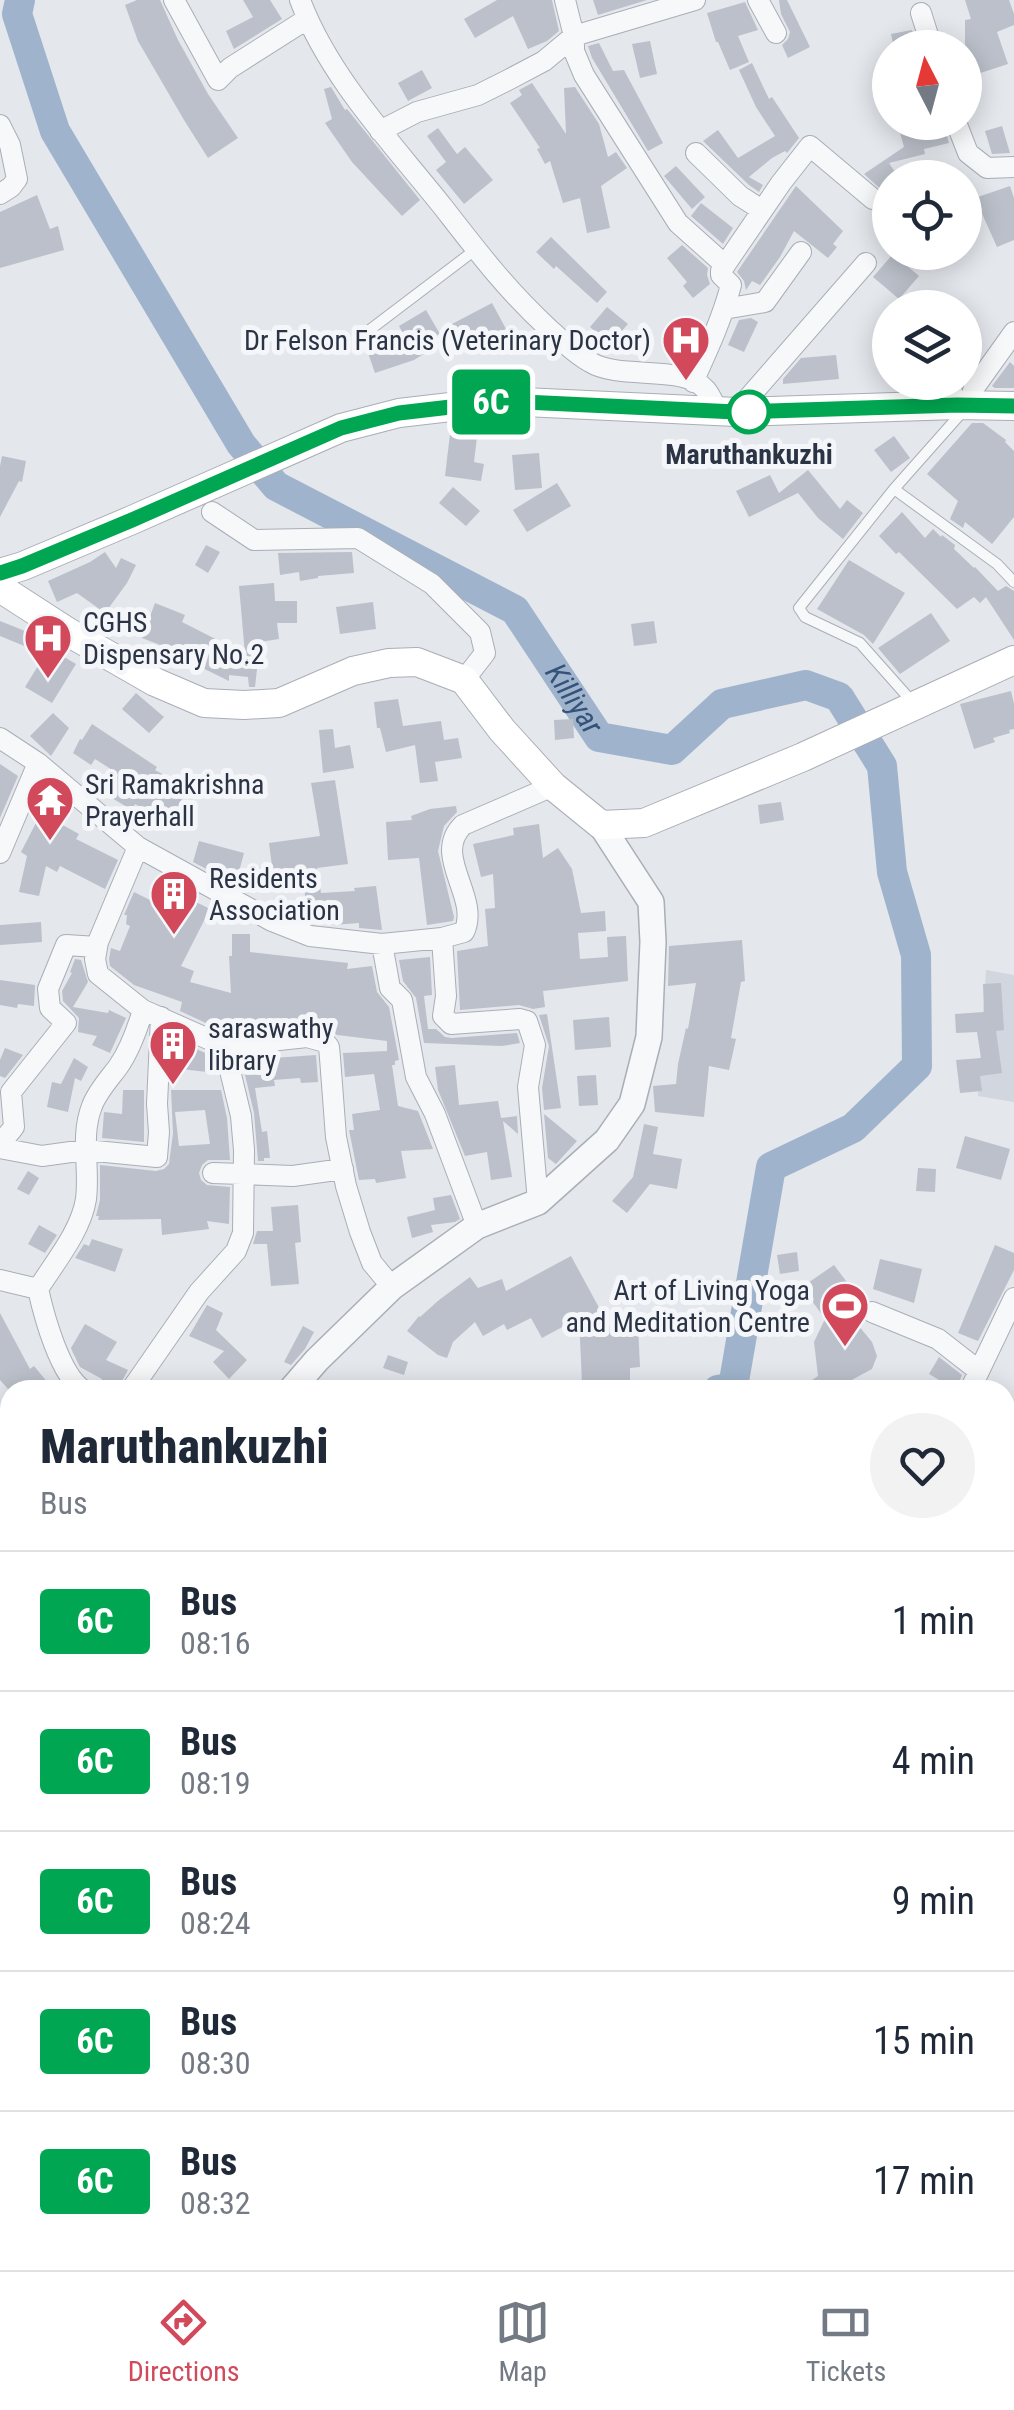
<!DOCTYPE html>
<style>
body{margin:0;font-family:"Roboto Condensed",sans-serif;background:#f2f2f3;color:#1f2937;height:100vh;display:flex;flex-direction:column;font-size:38px;white-space:nowrap}
*{box-sizing:border-box;margin:0}
p{font-size:32px;color:#747a83}
.icon{flex:none;width:55px;height:55px;fill:none;stroke:currentColor;stroke-width:2;stroke-linecap:round;stroke-linejoin:round}
.map{position:relative;flex:1;overflow:hidden}
.drawer{position:absolute;left:0px;top:1380px;width:1015px;height:890px;display:flex;flex-direction:column;background:#fff;border-radius:30px 30px 0 0;box-shadow:0 5px 25px #0003}
.drawer>*{flex:none}
.badge{padding:0 20px;border-radius:8px;font-size:35px;line-height:65px}
.needle{width:65px;rotate:354deg}
.controls{position:absolute;left:872px;top:30px;display:grid;gap:20px}
.controls a{display:grid;place-items:center;width:110px;height:110px;border-radius:50%;background:#fff;box-shadow:0 5px 25px #0003;font-size:50px}
.map>.badge{position:absolute;translate:-50% -50%;box-shadow:0 0 0 5px #fff}
.round{display:grid;place-items:center;flex:none;width:105px;height:105px;border-radius:52px;background:#f2f2f3}
.headline{display:flex;align-items:center;justify-content:space-between;height:170px;padding:0 40px}
h1{font-size:48px;font-weight:800;line-height:75px}
ul{padding:0;list-style:none}
li{display:flex;align-items:center;gap:30px;height:140px;padding:0 40px;border-top:2px solid #e0e1e3}
li div{flex:1}
li b{display:block;font-size:38px}
li em{font-style:normal}
li .badge{min-width:110px;font-weight:700;text-align:center}
.dock{display:flex;justify-content:space-around;align-items:center;height:140px;border-top:2px solid #e0e1e3;background:#fff;font-size:28px;color:#747a83}
.dock a{display:grid;justify-items:center;gap:5px}
.dock .current{color:#d1495b}
.map>svg:first-child{display:block}
.built{fill:#d2d6de}
.lines{fill:none;stroke-linecap:round;stroke-linejoin:round}
.stream{stroke:#9fb4cc;stroke-width:5}
.river{stroke:#9fb4cc;stroke-width:30}
.building{fill:#bbc0ca;fill-rule:evenodd}
.service-casing{stroke:#a9aeb7;stroke-width:12}
.minor-casing{stroke:#a9aeb7;stroke-width:22}
.tertiary-casing{stroke:#a9aeb7;stroke-width:28}
.secondary-casing{stroke:#a9aeb7;stroke-width:30}
.service{stroke:#f7f8fa;stroke-width:10}
.minor{stroke:#f7f8fa;stroke-width:20}
.tertiary{stroke:#f7f8fa;stroke-width:25}
.secondary{stroke:#fff;stroke-width:28}
.line-casing{stroke:#fff;stroke-width:22}
.line{stroke:#00a651;stroke-width:15}
.stop-dot{fill:#fff;stroke:#00a651;stroke-width:5}
.labels{text-anchor:middle;stroke-width:10;stroke-linejoin:round;paint-order:stroke}
.poi-label{font-size:28px;fill:#2b3445;stroke:#f4f6f9;text-anchor:start}
.stop-label{font-size:28px;font-weight:bold;fill:#2b3445;stroke:#f4f6f9}
.water-label{font-size:30px;font-style:italic;fill:#34527a;stroke:#f4f6f9}
</style>
<div class="map">
<svg width="1014" height="2270" viewBox="0 0 1014 2270">
<rect width="100%" height="100%" fill="#e4e7ec"/>
<path class="built" d="M986,970L1014,975V1102L978,1096Z"/>
<g class="lines">
<path class="stream" d="M1005,1719L1014,1718"/>
<g class="river">
<path id="s1" d="M20,0L17,14L55,131L241,444L276,486L515,610L599,737L672,750L722,704L806,685L839,697L882,766L892,872L916,955L917,1066L853,1128L771,1167L733,1387L718,1390"/>
<path d="M0,1937L6,1931H10"/>
</g>
</g>
<path class="building" d="M137,0H160L178,40L208,94L238,138L208,158L184,120L138,41L125,5Z
M243,0H270L282,19L234,49L226,31L253,17Z
M497,0H552L559,31L547,41L528,49L513,16L475,38L464,19Z
M593,0H647L598,15Z
M779,0H787L810,47L788,58L782,45L788,39L790,32L781,14Z
M965,0H1009L1014,14V25L997,32L1008,64L965,78V20L971,19Z
M745,2L758,30L738,36L749,62L730,70L718,42H716L707,13Z
M912,30L917,48H894L891,34Z
M650,41L657,74L640,78L632,44Z
M599,43L613,71L624,70L663,143L648,151L592,58L588,46Z
M752,63L769,99L772,97L799,138L787,153L785,151L772,158L749,177L763,185L759,192L749,185L703,141L718,130L738,158L775,136L756,107L739,70Z
M422,70L432,88L408,101L398,83Z
M532,83L566,134L564,88L575,87L599,124L608,157L616,152L627,168L601,186L610,228L587,233L580,198L563,203L550,161L545,164L537,149L540,148L510,103L522,95L519,90Z
M331,87L345,110L347,109L420,200L402,216L352,162L325,123L332,119L324,89Z
M897,122H943L949,143L924,149L925,154L889,163L899,178H890V216L884,207L887,200L885,193L864,174L904,147Z
M1002,126L1010,153L992,154L985,131Z
M438,128L457,154L465,147L493,180L464,204L436,170L446,162L427,136Z
M676,166L705,197L692,209L664,176Z
M796,186L843,231L833,244L837,247L828,258L794,231L780,257L760,285L752,281L746,290L744,281L737,272Z
M1010,186L1014,198V240L997,247L975,198Z
M37,195L50,229L58,226L64,250L0,268V212Z
M701,203L733,228L723,244L691,216Z
M551,237L607,292L597,303L556,266L554,269L536,252Z
M682,245L708,268L707,275L710,284L693,298L683,286L687,282L667,258Z
M893,254L919,276L899,299L873,277Z
M492,303L506,329L466,349L452,324Z
M607,307L628,324L610,344L590,327Z
M426,310L440,334L425,342L430,350L414,360L375,373L367,350L405,337L399,326Z
M751,318L758,322L744,352L728,345L739,320Z
M836,355L839,379L783,384V379L801,358Z
M1010,362L1014,366V388H995L992,386Z
M972,423H983L1006,440L1005,442L1014,451V517L992,544L965,522L963,528L950,519L958,501L927,474Z
M450,434L477,437L474,462L484,464L481,481L445,476Z
M894,436L910,458L891,472L874,450Z
M539,453L542,488L515,490L512,455Z
M2,456L26,461L22,482L19,481L0,517V466Z
M808,470L840,509L847,500L863,513L843,539L818,518L798,493L749,517L736,491L770,475L779,493Z
M557,483L571,506L527,532L513,510Z
M453,487L480,511L466,526L439,503Z
M902,512L925,538L933,529L941,537L942,535L955,545L954,549L974,568L975,567L998,591L1006,586L1014,591V640L986,597L980,603L974,597L957,609L899,552L896,554L879,536Z
M206,545L220,552L208,573L195,565Z
M105,552L116,568L121,558L136,565L127,583L105,613L77,593L57,602L48,581L90,562Z
M352,552L354,573L318,576V578L300,581L299,572L280,575L278,553Z
M849,560L905,593L873,644L864,635L817,609Z
M274,583L275,601H297V623H277L279,639L260,642L255,687H249L248,677L229,675V681L184,659L186,655L142,638L155,603L185,615L182,622L245,654L239,586Z
M373,602L376,629L340,634L336,607Z
M931,613L950,641L900,674L878,648Z
M0,621L45,639L39,652L0,636Z
M654,621L657,643L634,646L631,624Z
M49,648L76,664L52,703L25,687Z
M1011,691L1014,704V729L1009,730L1010,733L993,738L995,742L974,749L960,704Z
M136,693L164,717L149,733L122,709Z
M398,699L403,726L441,721L444,740L458,738L462,758L435,762L438,781L420,783L415,745L386,752L380,728H377L374,702Z
M53,713L69,728L51,756L30,736Z
M573,719L574,738L555,740L554,720Z
M92,724L157,767L155,770L188,788L169,823L135,804L132,810L105,794L117,773L95,759L91,765L73,753L80,739L82,740Z
M333,729L335,748L350,745L354,768L323,773L319,730Z
M0,764L18,776L0,818Z
M335,780L348,864L317,868L321,893L355,891L354,888L376,886L382,930L359,928V923L333,925L308,921L304,887L261,893L257,868L272,866L269,843L320,836L311,783Z
M781,802L784,820L760,824L758,805Z
M456,806L457,812L444,826L438,851L454,917L453,921L427,925L419,858L388,860L386,822L412,820L411,816L430,809Z
M41,813L79,834L76,839L118,860L105,889L60,866L57,872L46,866L39,896L19,892L27,856L21,852Z
M539,824L543,858L558,848L572,869L581,913L605,911L606,931L578,933L580,959L608,957L607,937L626,936L628,981L543,991L545,1007L533,1009L519,1005L460,1010L457,951L488,946L485,909L495,908L493,874L481,877L473,844L514,835L513,828Z
M199,841L244,853L237,879L212,872L193,862Z
M134,892L184,917L192,900L210,909L181,966L194,971L190,982L231,993L229,956H232V934H250V952L348,963L347,969L372,966L377,992L389,1007L399,1060L395,1061V1065H392L398,1106L418,1111L433,1149L401,1151L406,1178L376,1183L375,1179L359,1180L349,1130H354L352,1114L380,1110L374,1074L345,1077L343,1053L387,1051V1041L337,1035L329,1029L306,1023L223,1031L180,1011L182,1002L134,985L110,966L109,959L111,948L120,951L130,926L126,924L127,915H124Z
M41,922L42,942L0,945V925Z
M742,940L745,981L741,982L731,1038L736,1039L729,1070L709,1066L704,1117L655,1112L653,1086L676,1084L678,1064L686,1028L688,1029L696,983L668,986L669,946Z
M430,957L432,995L424,996L428,1029H436L445,1037L452,1038L517,1033L520,1043L502,1046L424,1043L416,998L403,981L399,960Z
M75,959L81,960L88,982L73,1007L108,1013L109,1010L126,1018L110,1053L92,1045L97,1036L78,1032L79,1018L63,1001L62,991L72,973L70,972Z
M0,980L35,985L34,1006L18,1004L17,1008L0,1005Z
M1001,983L1004,1030L996,1031L1002,1073L980,1076L982,1091L960,1093L956,1060L981,1058L977,1032L956,1033L955,1014L984,1012L983,984Z
M547,1014L561,1108L544,1110L542,1088L549,1046L539,1015Z
M609,1017L611,1047L575,1050L573,1020Z
M174,1039L212,1056L211,1062H214L216,1073L172,1068Z
M5,1048L23,1055L5,1078L0,1076V1060Z
M273,1055V1058L316,1055L318,1082L301,1083L300,1078L274,1080L275,1086L255,1088L262,1132L267,1131L270,1158H264V1161H258L254,1113L241,1058Z
M74,1058L88,1067L81,1081L75,1078L68,1112L47,1107L52,1082L61,1084Z
M455,1065L459,1105L498,1101L501,1118L517,1116L518,1134L503,1121L512,1177L491,1180L487,1152L465,1156L438,1090L435,1067Z
M596,1075L598,1105L579,1106L577,1076Z
M123,1090H144V1142L102,1138L104,1112L122,1114Z
M171,1090H221L227,1118L230,1160H208L202,1165L199,1173L201,1180L207,1185L230,1187L229,1224L207,1221L209,1229L162,1235L161,1219L98,1220L99,1216H96L100,1200V1165L156,1171L164,1169L169,1164L173,1133ZM205,1110L210,1144L179,1146L175,1112Z
M544,1114L577,1141L556,1164L548,1158Z
M644,1124L658,1127L653,1154L682,1159L677,1189L650,1184L627,1213L612,1201L633,1177Z
M965,1136L1010,1149L1001,1180L956,1168Z
M918,1168L936,1169L935,1192L916,1191Z
M28,1171L39,1178L29,1195L17,1189Z
M451,1195L460,1219L455,1222L431,1225L433,1232L412,1238L407,1217L435,1210L433,1198Z
M298,1205L301,1242L295,1243L299,1284L271,1286L267,1244H253L257,1231H273L271,1207Z
M39,1225L57,1235L45,1253L28,1244Z
M92,1239L123,1249L115,1272L75,1258L84,1244L89,1246Z
M995,1245L1014,1253V1270L978,1341L958,1333Z
M797,1252L799,1271L780,1274L777,1255Z
M571,1256L609,1326L638,1325L640,1367L630,1368V1380L582,1383L579,1318L542,1338L531,1318L507,1330L504,1324L483,1336L475,1322L453,1342L447,1358L438,1355L407,1331L419,1316L420,1317L439,1300L470,1277L478,1288L502,1279L506,1291Z
M880,1259L922,1269L914,1303L873,1289Z
M834,1265L855,1293L847,1299L859,1310L858,1325L872,1342L877,1356L872,1369L833,1390H797L818,1376L814,1342L825,1319L802,1287Z
M207,1305L223,1313L216,1330L247,1360L229,1379L213,1362L224,1351L189,1336Z
M0,1313L30,1369L34,1366L54,1390H9L0,1380Z
M85,1324L117,1342L106,1360L128,1370L117,1390H97L102,1379L80,1367L73,1353L71,1348Z
M303,1326L314,1332L305,1349L291,1365L284,1362Z
M388,1355L408,1362L404,1375L383,1368Z
M939,1357L962,1375L956,1390L929,1374Z"/>
<g class="lines">
<g class="service-casing">
<path id="service" d="M359,338L475,250
M894,489L997,564L1014,582
M915,705L860,643L805,617L799,608L894,489L964,410"/>
</g>
<g class="minor-casing">
<path id="minor" d="M174,0L218,80L230,68L307,19
M300,0C329,77 392,143 443,207C478,252 506,289 548,328C561,340 574,353 590,362C621,381 683,363 706,390C711,396 714,404 717,410
M565,0L574,36V51L584,75L678,223L725,265
M758,0L776,33
M921,13L932,48
M956,122L968,153L987,168L1014,167
M0,125L10,145L17,179L11,187L0,194
M380,131L417,112L478,95L508,80L544,61L574,36L695,0
M696,153L740,196L762,210
M724,309L765,302L801,252
M693,382C708,349 722,319 731,285L721,275V271L781,183L810,146L873,199
M948,382L957,405
M968,405L974,388L1014,332
M736,412L866,263
M212,512L254,540L358,538L432,584L480,632L485,653L464,680
M0,738L38,763L138,847L272,921L310,936L382,944L442,938L464,932C481,897 431,856 463,825L553,786
M138,847L98,942L95,959L98,974L143,1010L224,1046L307,1037L325,1042L329,1047L330,1058L336,1137L346,1186L360,1232L372,1263L392,1287
M0,853L38,763
M442,938L446,996L443,1016L451,1024L520,1019L527,1021L535,1045L528,1087L538,1202
M382,944L390,988L402,1000L416,1077L435,1114L477,1226
M0,1144L14,1127L11,1092L66,1023L50,1008L48,989L66,945L97,947
M0,1148L42,1156L85,1150L157,1157L159,1132L157,1104L161,1017
M213,1173L293,1176L343,1169
M0,1280L38,1289C44,1316 60,1375 83,1390
M38,1289C55,1262 81,1231 86,1199C90,1168 80,1136 92,1106C97,1092 109,1079 118,1067C130,1050 137,1030 143,1010
M872,1312L938,1339L979,1371
M131,1390L199,1292L236,1251L243,1233L244,1150L241,1116L224,1046
M970,1390L1014,1298
M0,1665L10,1671
M1005,1921L1014,1922
M198,2260L199,2270
M695,2260V2270
M795,2260L796,2270
M950,2260L954,2270
M0,2268L15,2260"/>
</g>
<g class="tertiary-casing">
<path id="tertiary" d="M291,1390L317,1360L392,1287L477,1226L538,1202L607,1140L632,1104L649,1037L653,942L651,902L601,825
M0,1759L10,1743"/>
</g>
<g class="secondary-casing">
<path id="secondary" d="M0,573L23,566L132,520L341,428L399,413L502,401L736,412L957,405L1014,406
M0,588L68,632L155,682L204,703L244,705L279,703L353,671L389,663L417,662L464,680L502,730L553,786L601,825L644,823L803,757L1014,660"/>
</g>
<use href="#service" class="service"/>
<use href="#minor" class="minor"/>
<use href="#tertiary" class="tertiary"/>
<use href="#secondary" class="secondary"/>
</g>
<g class="lines">
<g class="line-casing">
<path id="line" d="M0,573L22,566L132,520L341,428L399,413L502,401L736,412L957,405L1014,406"/>
</g>
<use href="#line" class="line"/>
</g>
<defs>
<g id="hospital-pin" transform="scale(2.5)"><path d="M0 17L-7.5 6A9.5 9.5 0 1 1 7.5 6Z" fill="#d1495b" stroke="#f4f6f9"/><path d="M-5-5h3v3.5h4V-5h3V5h-3V1.5h-4V5h-3Z" fill="#fff"/></g>
<g id="temple-pin" transform="scale(2.5)"><path d="M0 17L-7.5 6A9.5 9.5 0 1 1 7.5 6Z" fill="#d1495b" stroke="#f4f6f9"/><path d="M0-6L5-2H3V0L6.5 2.5H4V6H1.5V3h-3V6H-4V2.5H-6.5L-3 0V-2H-5Z" fill="#fff"/></g>
<g id="building-pin" transform="scale(2.5)"><path d="M0 17L-7.5 6A9.5 9.5 0 1 1 7.5 6Z" fill="#d1495b" stroke="#f4f6f9"/><path d="M-4-6H4V6H1V3H-1V6H-4ZM-2.5-4.3h1.7v1.8h-1.7ZM.8-4.3h1.7v1.8H.8ZM-2.5-1h1.7V.8h-1.7ZM.8-1h1.7V.8H.8Z" fill="#fff"/></g>
<g id="stadium-pin" transform="scale(2.5)"><path d="M0 17L-7.5 6A9.5 9.5 0 1 1 7.5 6Z" fill="#d1495b" stroke="#f4f6f9"/><path d="M0-5a6.5 5 0 1 0 0 10a6.5 5 0 1 0 0-10ZM-3.5-1.8h7v3.6h-7Z" fill="#fff"/></g>
</defs>
<g fill-rule="evenodd">
<use href="#hospital-pin" x="686" y="340"/>
<use href="#hospital-pin" x="48" y="638"/>
<use href="#temple-pin" x="50" y="800"/>
<use href="#building-pin" x="174" y="894"/>
<use href="#building-pin" x="173" y="1044"/>
<use href="#stadium-pin" x="845" y="1306"/>
</g>
<circle class="stop-dot" cx="749" cy="412" r="20"/>
<g class="labels">
<g class="poi-label">
<text x="651" y="350" text-anchor="end">Dr Felson Francis (Veterinary Doctor)</text>
<text x="83" y="632">CGHS<tspan x="83" dy="32">Dispensary No.2</tspan></text>
<text x="85" y="794">Sri Ramakrishna<tspan x="85" dy="32">Prayerhall</tspan></text>
<text x="209" y="888">Residents<tspan x="209" dy="32">Association</tspan></text>
<text x="208" y="1038">saraswathy<tspan x="208" dy="32">library</tspan></text>
<text x="810" y="1300" text-anchor="end">Art of Living Yoga<tspan x="810" dy="32">and Meditation Centre</tspan></text>
</g>
<g class="stop-label">
<text x="749" y="464">Maruthankuzhi</text>
</g>
<g class="water-label">
<text dy="10" stroke="none"><textPath href="#s1" startOffset="932">Killiyar</textPath></text>
</g>
</g>
</svg>
<div class="controls">
<a><svg class="needle" viewBox="-14 -14 28 28"><path d="M0-13l5 13h-10z" fill="#e53935"/><path d="M0 13l5-13h-10z" fill="#747a83"/></svg></a>
<a><svg class="icon" aria-label="locate" viewBox="0 0 24 24"><circle cx="12" cy="12" r="6"/><path d="M12 2v4M12 18v4M2 12h4M18 12h4"/></svg></a>
<a><svg class="icon" aria-label="layers" viewBox="0 0 24 24"><path d="M12 4l9 5-9 5-9-5zM3 14l9 5 9-5"/></svg></a>
</div>
<b class="badge" style="left:491px;top:402px;background:#00a651;color:#fff">6C</b>
<section class="drawer">
<div class="headline"><div><h1>Maruthankuzhi</h1><p>Bus</p></div><a class="round"><svg class="icon" aria-label="heart" viewBox="0 0 24 24"><path d="M12 20l-8-8c-3-5 5-10 8-4 3-6 11-1 8 4z"/></svg></a></div>
<ul>
<li><span class="badge" style="background:#00a651;color:#fff">6C</span><div><b>Bus</b><p>08:16</p></div><em>1 min</em></li>
<li><span class="badge" style="background:#00a651;color:#fff">6C</span><div><b>Bus</b><p>08:19</p></div><em>4 min</em></li>
<li><span class="badge" style="background:#00a651;color:#fff">6C</span><div><b>Bus</b><p>08:24</p></div><em>9 min</em></li>
<li><span class="badge" style="background:#00a651;color:#fff">6C</span><div><b>Bus</b><p>08:30</p></div><em>15 min</em></li>
<li><span class="badge" style="background:#00a651;color:#fff">6C</span><div><b>Bus</b><p>08:32</p></div><em>17 min</em></li>
</ul>
</section>
</div>
<nav class="dock">
<a class="current"><svg class="icon" aria-label="directions" viewBox="0 0 24 24"><path d="M12 3l9 9-9 9-9-9zM9 14v-3h6M13 9l2 2-2 2"/></svg>Directions</a>
<a><svg class="icon" aria-label="map" viewBox="0 0 24 24"><path d="M3 6l6-2 6 2 6-2v14l-6 2-6-2-6 2zM9 4v14M15 6v14"/></svg>Map</a>
<a><svg class="icon" aria-label="tickets" viewBox="0 0 24 24"><path d="M3 7h18v10H3zM15 7v10"/></svg>Tickets</a>
</nav>
